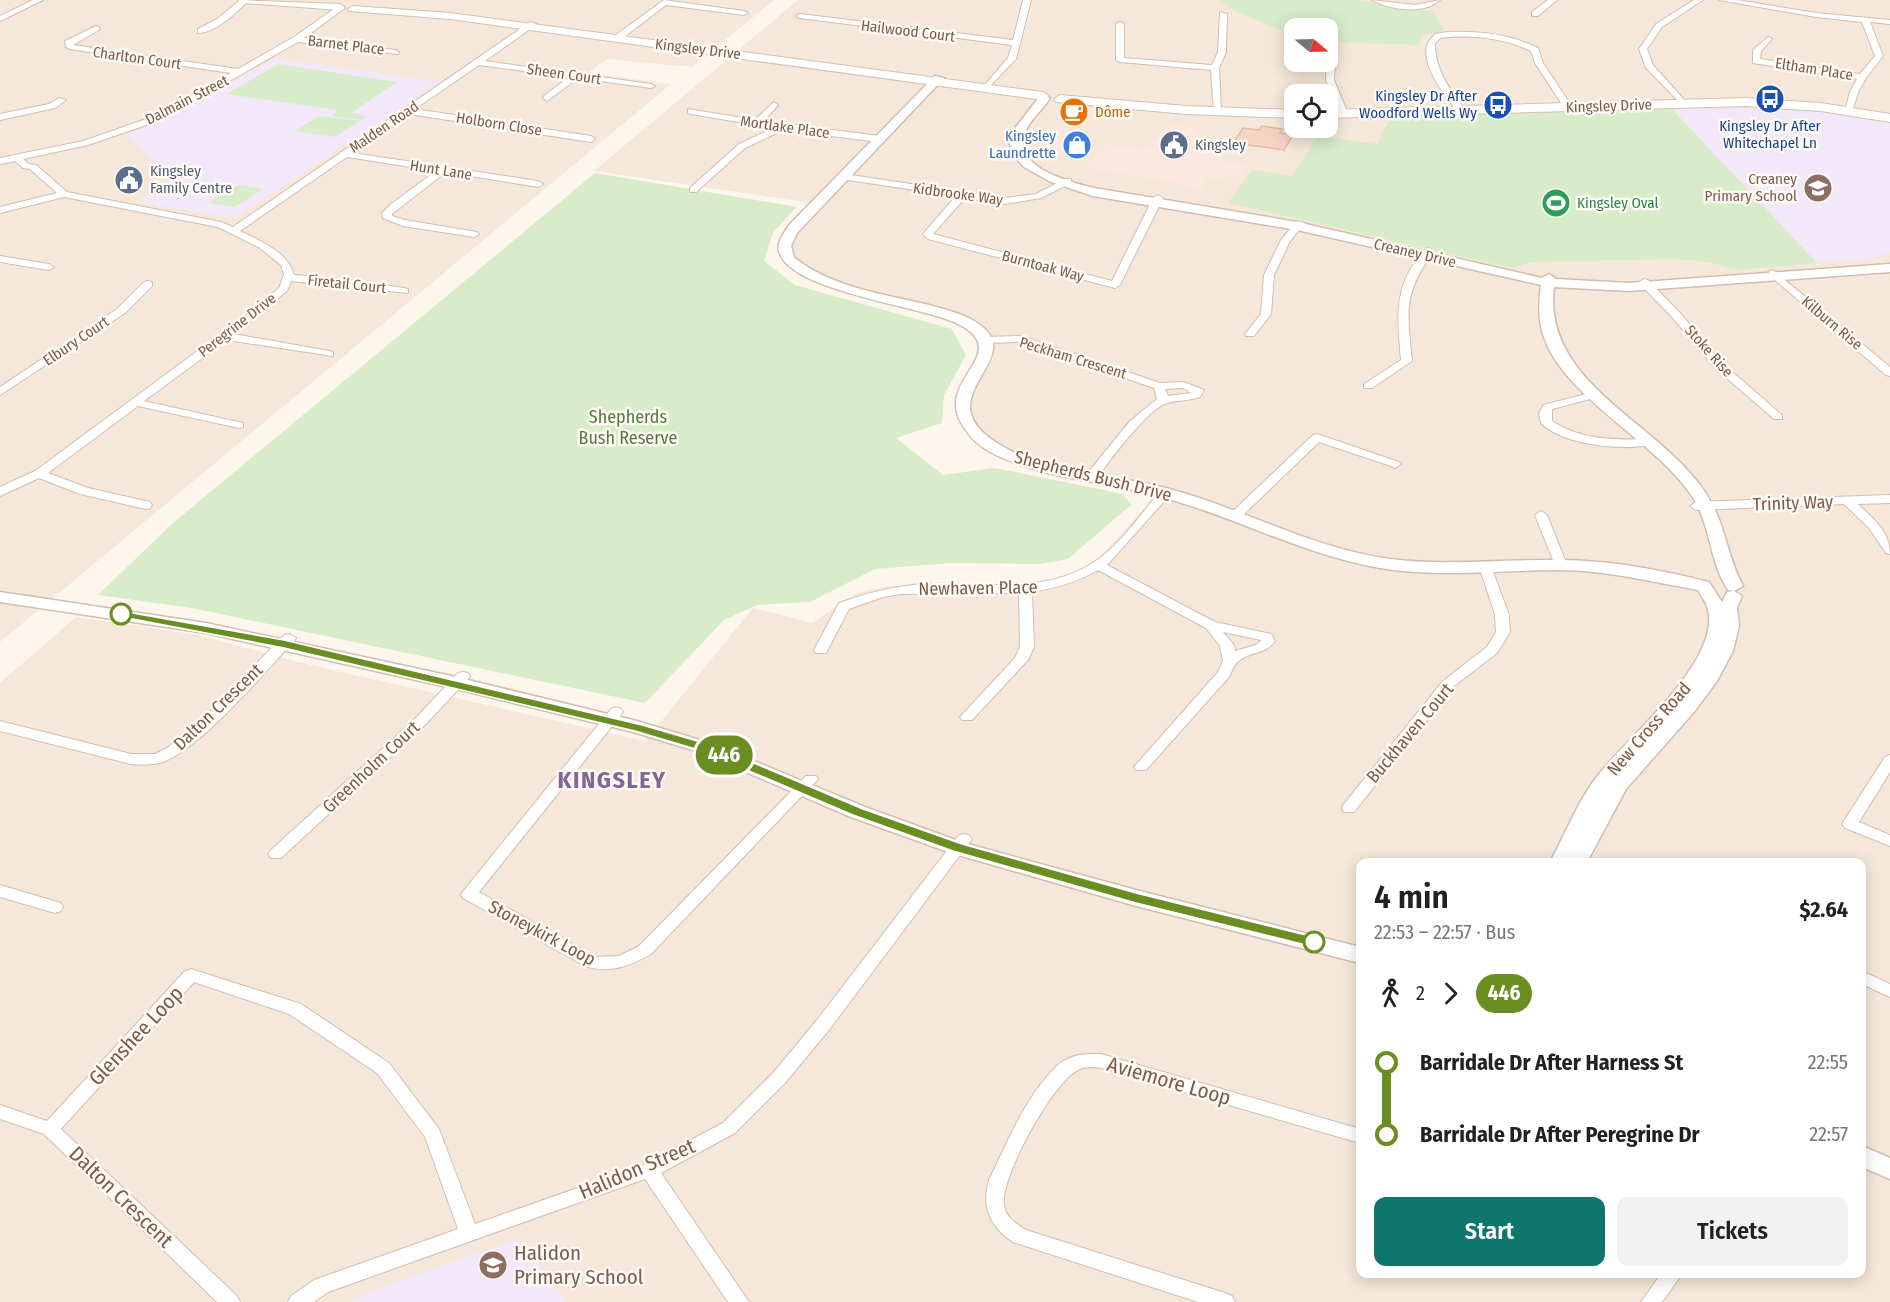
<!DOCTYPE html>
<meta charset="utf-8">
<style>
body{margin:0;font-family:"Fira Sans Condensed",sans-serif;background:#f2f2f2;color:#222;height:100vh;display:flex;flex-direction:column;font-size:22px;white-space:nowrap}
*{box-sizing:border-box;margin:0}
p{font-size:20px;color:#767676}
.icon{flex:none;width:33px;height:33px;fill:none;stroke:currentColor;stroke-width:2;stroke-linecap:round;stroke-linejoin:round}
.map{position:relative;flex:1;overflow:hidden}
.drawer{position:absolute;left:1356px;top:858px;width:510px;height:420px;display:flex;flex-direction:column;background:#fff;border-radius:12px;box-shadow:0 3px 15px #0003}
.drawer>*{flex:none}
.badge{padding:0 12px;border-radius:20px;font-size:21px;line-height:39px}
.needle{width:39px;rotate:109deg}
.fabs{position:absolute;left:1284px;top:18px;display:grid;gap:12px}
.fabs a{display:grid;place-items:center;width:54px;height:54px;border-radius:12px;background:#fff;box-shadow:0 3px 15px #0003;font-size:30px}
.map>.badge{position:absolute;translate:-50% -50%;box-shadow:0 0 0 3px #fff}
.legs{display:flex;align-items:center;gap:9px;height:66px;padding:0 18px;font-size:20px}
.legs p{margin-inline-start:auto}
.head{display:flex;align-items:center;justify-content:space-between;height:102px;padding:0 18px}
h1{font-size:33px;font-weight:600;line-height:45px}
.button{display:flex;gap:12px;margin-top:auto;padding:12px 18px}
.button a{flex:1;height:69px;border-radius:12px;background:#0f766e;color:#fff;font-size:24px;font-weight:600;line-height:69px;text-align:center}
.button a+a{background:#f2f2f2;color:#222}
ul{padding:0 18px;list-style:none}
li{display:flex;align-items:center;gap:21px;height:72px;font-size:22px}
li i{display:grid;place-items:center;width:9px;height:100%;margin:0 8px;background:currentColor}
li i::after{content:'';width:15px;height:15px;margin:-8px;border:4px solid;border-radius:50%;background:#fff}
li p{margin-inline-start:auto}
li:first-child i{background:linear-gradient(#0000 50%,currentColor 0)}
li:last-child i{background:linear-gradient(currentColor 50%,#0000 0)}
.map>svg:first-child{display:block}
.residential{fill:#f5e8da;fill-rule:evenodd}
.commercial{fill:#fde8e0}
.education{fill:#f3e8fa}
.green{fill:#d8ecc9}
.building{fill:#f3d5c3;stroke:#e6bba3;stroke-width:1.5}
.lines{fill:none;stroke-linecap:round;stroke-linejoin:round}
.minor-casing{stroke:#d1beb0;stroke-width:2}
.tertiary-casing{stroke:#d1beb0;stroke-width:3}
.secondary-casing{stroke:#d6c0b0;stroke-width:2}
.minor{fill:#fff;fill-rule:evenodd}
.tertiary{fill:#fff;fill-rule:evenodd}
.secondary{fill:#fff;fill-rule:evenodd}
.line-1{fill:#6b8e23;stroke:#fff;stroke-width:1.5}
.stop-1-dot{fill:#fff;stroke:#6b8e23;stroke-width:3}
.labels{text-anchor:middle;stroke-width:5;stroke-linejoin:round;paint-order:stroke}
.far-street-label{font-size:15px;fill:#7a5c4d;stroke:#fffaf3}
.far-transit-label{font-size:15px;fill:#164399;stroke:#fffaf3;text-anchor:end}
.far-food-label{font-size:15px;fill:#c56008;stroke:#fffaf3;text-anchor:start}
.far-shop-label{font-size:15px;fill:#366cbe;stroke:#fffaf3;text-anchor:end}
.far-service-label{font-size:15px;fill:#4e5e75;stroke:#fffaf3;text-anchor:start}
.far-education-label{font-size:15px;fill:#785e54;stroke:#fffaf3;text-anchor:end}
.far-leisure-label{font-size:15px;fill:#27864d;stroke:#fffaf3;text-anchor:start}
.park-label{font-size:18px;fill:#537a41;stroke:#fffaf3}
.street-label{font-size:18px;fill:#7a5c4d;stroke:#fffaf3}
.near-street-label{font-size:21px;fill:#7a5c4d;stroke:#fffaf3}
.near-education-label{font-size:21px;fill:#785e54;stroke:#fffaf3;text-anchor:start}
.district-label{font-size:24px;font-weight:bold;letter-spacing:1.5px;fill:#846695;stroke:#fffaf3}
</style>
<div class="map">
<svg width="1890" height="1302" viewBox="0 0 1890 1302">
<rect width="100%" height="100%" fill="#fdf6ec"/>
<path class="residential" d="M0,0H774L692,67L607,59L588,73L671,84L0,642Z
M798,0H1890V1302H0V683L76,617L198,635L298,662L645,741L753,608L812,623L857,593L888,586L1013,587L1059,580L1094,564L1153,498L995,456L966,431L956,400L979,356L975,338L959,323L916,308L802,278L781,260L784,233L811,203L594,171ZM1294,28H1328V62H1294ZM1294,94H1328V128H1294ZM1360,862H1862V1274H1360Z"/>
<path class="commercial" d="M1072,109L1090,111L1067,139L1070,142L1082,144L1073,154L1040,150L1043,146L1039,145Z
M1168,124L1201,129L1194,140L1202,142L1197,150L1224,154L1219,162L1246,165L1241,176L1228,175L1225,180L1207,177L1201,190L1178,185L1176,182L1085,168L1106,145L1149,149Z"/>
<path class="education" d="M274,58L439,82L235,218L138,202L175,179L126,134L205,99Z
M1740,107L1848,114L1890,123V252L1872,259L1817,263L1671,108Z
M519,1239L567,1302H350L374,1290Z"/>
<path class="green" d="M1219,0H1357L1420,11L1431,10L1445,31L1423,35L1419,45L1328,42V28H1294V35H1292L1235,11Z
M278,64L397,82L351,113L369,116L362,120L332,116L338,110L227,94Z
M1671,108L1817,263L1737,270L1708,262L1674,259L1531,262L1512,268L1228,203L1252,170L1292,176L1318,136L1377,144L1392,115Z
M319,116L338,118L319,132L339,118L359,121L336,137L295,131Z
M595,173L797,207L773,233L764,261L795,285L952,329L966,355L944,395L942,423L896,438L943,475L995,468L1123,494L1131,505L1068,559L1040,564L950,563L875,569L810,602L757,605L724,620L645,703L192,608L98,595L174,522Z
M238,185L263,189L235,207L210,203Z"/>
<path class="building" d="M1262,126L1283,129L1280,133L1293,135L1284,150L1233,143L1243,128L1259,130Z"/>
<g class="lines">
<g class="minor-casing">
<path id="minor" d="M33,0H43L0,21V16Z
M240,0H249C237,12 216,33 198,33V29L217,19Z
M664,0L744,11L748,13L744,15L666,5L619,41H613V37Z
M1023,0H1031L1016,59L987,89L983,87L1008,58L1012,45L800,18L796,16L800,14L1013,40Z
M1372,0L1415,5L1440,0C1424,15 1390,10 1372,0Z
M1548,0H1557L1538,16H1532V12Z
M1694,0H1703L1662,27L1647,49L1653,65L1687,103L1683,106L1646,68L1639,49L1656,24Z
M1719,0H1737L1816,13L1890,20V24L1870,22L1883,56L1866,78L1858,92L1852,113L1845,111L1850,92L1857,79L1753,63V50L1768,37L1772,39L1761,51L1760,59L1860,74L1875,56L1862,22L1816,17Z
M338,6L345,8L304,38L395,50L399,52L398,54L298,42L161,120L88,145L23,159L29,164L36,165L67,192L221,222L233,227L530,22L537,24L485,61L651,84L655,86L651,88L578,78L547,101L543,98L544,96L569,77L479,65L415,109L591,136L595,139L591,142L409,114L353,153L538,181L543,184L538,187L446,172L392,214V216L405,220L477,232L479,234L474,237L403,226L383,218L382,213L391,204L436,171L347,157L240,231C260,241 288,252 294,275L334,278L404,288L408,289V293L291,281L287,291L234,334L329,351L333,352V356L227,340L144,401L243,423V427L239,428L138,406L48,473L88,488L150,502L152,505L150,508L146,509L80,494L39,478L0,496V487L35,471L253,310L279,288L284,275L281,265L260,248L218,227L64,197L0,213V207L57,193L30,169L23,168L15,161L0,164V158L83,141L155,116L231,73L70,49L66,47L65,41L96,26L100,28L99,30L73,45L238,69L294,37Z
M1220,12L1227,14L1226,52L1219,68L1221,113L1214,111L1211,70L1120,62L1116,60V24L1120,22L1124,24V58L1212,65L1218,52Z
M1448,32C1479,31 1510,34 1538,48L1543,63L1572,107L1565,109L1535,63L1531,51C1504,38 1470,34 1440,38L1435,44C1435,71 1451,91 1466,111L1459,113C1446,96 1422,69 1427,46C1428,41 1432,38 1435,34Z
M1328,49L1332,51L1335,64L1334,80L1348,114L1347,116L1340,114L1326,80Z
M59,98L66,100L55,108L0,120V114L49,104Z
M774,102L778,105L764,121L879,136L883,139L879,142L783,130L745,148L696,192H690V188L739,144L773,128L691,114L688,113V109L755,120Z
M844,174L1005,198L1036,194L1065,179H1071V183L1041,198L1005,204L965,198L933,234L1112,281L1153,198L1158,195L1163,198L1120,285L1115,288L928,239L923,234L956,196L841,179L839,177Z
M1297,221L1305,223L1290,241L1274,275L1271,314L1254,336H1246L1245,334L1261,314L1264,275L1281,240Z
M1429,248L1434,251C1403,293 1407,311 1412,361L1372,388H1364V384L1401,360C1398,324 1393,291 1416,261C1420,256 1423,250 1429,248Z
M0,256L49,264L54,267L49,270L0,262Z
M1773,270L1890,367V376L1886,375L1769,275V271Z
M1644,279L1648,280L1681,314L1722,363L1782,415V419H1774L1714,367L1673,318L1640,284L1639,282Z
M148,281L152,282V286L125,313L0,395V387L117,309L144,282Z
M1021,336L1160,383L1184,382L1204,390L1200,397C1188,401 1177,400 1167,403C1147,409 1109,462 1095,480H1087L1085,477L1087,474L1130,421L1157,399L1154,388L1020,342L985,343L980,340L985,337ZM1183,388L1191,393L1168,396L1165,389Z
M1594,392L1598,393V397L1552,409V421C1583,441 1616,440 1651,439L1657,442L1655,444C1625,451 1564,446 1541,423L1539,414L1543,405Z
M1317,434L1399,462L1401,464L1395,468L1391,466L1319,442L1239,519H1231L1229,516L1231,513L1313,435Z
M1165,489L1171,493L1169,496L1107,565L1215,622L1271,634L1275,641C1265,655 1252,651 1240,660C1234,664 1232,671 1229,677L1146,770H1136L1134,767L1218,672L1223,661L1220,646L1206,628L1098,570C1077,582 1056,588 1032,592L1034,647L1028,660L972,720H962L960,717L1015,658L1020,647L1019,593L901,594L883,597L849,609L826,653H816L814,650L839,603C868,593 894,586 924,584C981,582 1040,595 1091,564C1119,547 1140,515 1161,490ZM1223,632L1261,640V641L1256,645L1235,651L1234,645Z
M1890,495V503L1858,504C1873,519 1890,531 1890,554L1886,553L1869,528L1844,504L1696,510L1690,506L1696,502Z
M1541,511L1547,515L1567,565L1565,568L1561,569L1555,565L1535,515Z
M1486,565L1492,569L1509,615L1510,632L1497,653L1453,687L1354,812H1344L1342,808L1344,804L1443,681L1487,647L1496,632L1495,615L1480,569Z
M289,634L296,638L294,641C264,673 202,747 163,762C153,765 142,765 131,764L0,731V721L131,754H155L167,748L202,720L284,635Z
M463,672L468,673L470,676L468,679L425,725L281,858H271L268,854L271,850L415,719L458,673Z
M616,707L621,709L623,712L621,715L479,892L595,957L619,956L639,946L806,776H816L818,779L651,954C630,966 609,974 585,966L463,898L461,894L611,709Z
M1890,755V772L1859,822L1890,835V846L1845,828L1842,824L1885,757Z
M964,834L969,835L972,839L969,843L829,1030L785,1083L735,1133L661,1173L749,1302H728L645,1179L328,1292L314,1302H288L291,1296L314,1280L458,1229L425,1137L377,1073L289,1014L194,982L61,1129L237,1296L240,1302H217L44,1134L0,1119V1105L47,1121L185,971L191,969L301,1004L389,1063L439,1129L475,1224L643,1165L723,1123L773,1073L817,1020L959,835Z
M0,885L61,903L63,907L61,911L55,913L0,897Z
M1862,971L1890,984V997L1862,984Z
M1090,1054H1101L1360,1129V1143L1101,1068C1094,1067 1085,1066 1078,1070C1053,1082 999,1179 1004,1206C1006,1218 1017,1224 1026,1230L1225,1293L1232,1296L1235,1302H1198L1013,1242C990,1227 981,1207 989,1180C1006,1145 1027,1094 1056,1067C1065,1058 1078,1054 1090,1054Z
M1661,1274H1682L1662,1302H1641Z"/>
</g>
<g class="tertiary-casing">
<path id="tertiary" d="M935,76L944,78L797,233L791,246L794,257C828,286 882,294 925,304C943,309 964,313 980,325C1028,360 924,397 997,443C1044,473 1109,474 1162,487C1238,506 1306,546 1383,558C1442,567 1501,559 1560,560C1609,560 1661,570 1709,582L1722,602L1727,592L1733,591L1728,590C1709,561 1711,525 1692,496C1654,439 1559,395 1542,331C1538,316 1539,301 1541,285L1297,230L1093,196L1051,182L1024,167L1013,155L1010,144L1016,127L1040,96L1050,98C1043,110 1029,120 1025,133C1012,168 1070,182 1094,188L1297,222L1542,278L1549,274L1556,279L1629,283L1890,264V272L1629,291L1554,287C1542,380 1651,419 1700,485C1727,521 1724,550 1743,586L1734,591L1742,596L1737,608L1739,626L1733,651L1717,681L1694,712L1626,789L1587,862H1550C1566,833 1578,800 1599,774C1628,737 1725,658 1707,606C1705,600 1700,595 1698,590C1652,582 1606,570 1559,570C1500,570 1440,578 1380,568C1302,555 1233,515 1157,496C1103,481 1045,479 994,454C982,448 972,440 965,429C928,379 1021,353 954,322C918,306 794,291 780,254C775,243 784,233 790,224Z
M0,592L206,623L456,677L637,721L713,744L865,807L964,843L1136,890L1360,947V963L1136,906L951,853L851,817L699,752L633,732L456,689L206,633L0,602Z
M1862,1146L1890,1158V1179L1862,1167Z"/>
</g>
<g class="secondary-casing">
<path id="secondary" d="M238,0L340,4L345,7L340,10L243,3Z
M353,6L450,13L1043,92L1049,96L1043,100L450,19L349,11L348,9Z
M1060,95L1186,106L1294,110V118L1186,114L1056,102L1054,99Z
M1746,98L1821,103L1890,114V122L1821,111L1746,106L1328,118V110Z"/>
</g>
<use href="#minor" class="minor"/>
<use href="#tertiary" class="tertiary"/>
<use href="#secondary" class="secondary"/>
</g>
<path class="line-1" d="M121,611L284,640L642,725L711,745L863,809L962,844L1136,893L1314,937L1321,942L1314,947L1136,903L953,851L853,815L702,751L635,731L284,648L117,616L116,614Z"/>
<defs>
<g id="bus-disc" transform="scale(1.5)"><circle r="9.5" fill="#1a4fb4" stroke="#fffaf3"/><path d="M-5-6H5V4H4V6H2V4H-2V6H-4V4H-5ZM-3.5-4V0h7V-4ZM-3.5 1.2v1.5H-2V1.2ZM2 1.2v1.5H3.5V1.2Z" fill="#fff"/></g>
<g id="cafe-disc" transform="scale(1.5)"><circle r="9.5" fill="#e8710a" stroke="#fffaf3"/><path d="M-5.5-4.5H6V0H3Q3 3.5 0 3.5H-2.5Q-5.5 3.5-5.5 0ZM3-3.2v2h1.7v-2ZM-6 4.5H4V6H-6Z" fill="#fff"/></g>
<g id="shop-disc" transform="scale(1.5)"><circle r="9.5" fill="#3f7fe0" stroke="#fffaf3"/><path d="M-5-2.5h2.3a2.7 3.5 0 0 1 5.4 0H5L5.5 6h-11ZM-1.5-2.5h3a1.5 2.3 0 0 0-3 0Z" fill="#fff"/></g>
<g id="civic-disc" transform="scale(1.5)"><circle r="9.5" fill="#5c6f8a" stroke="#fffaf3"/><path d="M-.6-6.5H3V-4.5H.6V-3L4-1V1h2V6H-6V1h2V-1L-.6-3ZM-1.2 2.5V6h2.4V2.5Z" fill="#fff"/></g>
<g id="school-disc" transform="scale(1.5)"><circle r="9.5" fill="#8d6e63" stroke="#fffaf3"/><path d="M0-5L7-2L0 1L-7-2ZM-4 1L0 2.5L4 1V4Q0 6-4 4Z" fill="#fff"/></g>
<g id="stadium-disc" transform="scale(1.5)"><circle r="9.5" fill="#2e9e5b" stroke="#fffaf3"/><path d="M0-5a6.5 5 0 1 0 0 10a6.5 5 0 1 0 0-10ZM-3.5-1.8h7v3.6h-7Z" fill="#fff"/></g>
</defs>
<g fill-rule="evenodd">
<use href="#bus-disc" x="1770" y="99"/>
<use href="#bus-disc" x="1498" y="105"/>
<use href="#cafe-disc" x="1074" y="112"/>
<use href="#shop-disc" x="1077" y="145"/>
<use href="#civic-disc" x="1174" y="145"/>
<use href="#civic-disc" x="129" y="180"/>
<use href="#school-disc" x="1818" y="188"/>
<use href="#stadium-disc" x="1556" y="203"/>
<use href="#school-disc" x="493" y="1265"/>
</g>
<g class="stop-1-dot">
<circle cx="121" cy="614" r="10"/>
<circle cx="1314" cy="942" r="10"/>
</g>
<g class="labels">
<g class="far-street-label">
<text transform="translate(908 31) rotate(7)" y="5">Hailwood Court</text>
<text transform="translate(346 45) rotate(7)" y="5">Barnet Place</text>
<text transform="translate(698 49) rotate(7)" y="5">Kingsley Drive</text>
<text transform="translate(137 58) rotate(8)" y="5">Charlton Court</text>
<text transform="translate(1814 69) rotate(9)" y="5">Eltham Place</text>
<text transform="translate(564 74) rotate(8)" y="5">Sheen Court</text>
<text transform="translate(187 100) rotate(-27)" y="5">Dalmain Street</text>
<text transform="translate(1609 106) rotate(-2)" y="5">Kingsley Drive</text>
<text transform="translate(499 124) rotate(9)" y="5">Holborn Close</text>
<text transform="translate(384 127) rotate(-34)" y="5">Malden Road</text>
<text transform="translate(785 127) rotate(8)" y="5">Mortlake Place</text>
<text transform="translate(441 170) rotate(9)" y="5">Hunt Lane</text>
<text transform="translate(958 194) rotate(8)" y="5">Kidbrooke Way</text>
<text transform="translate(1415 253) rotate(13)" y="5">Creaney Drive</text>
<text transform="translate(1043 266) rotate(15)" y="5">Burntoak Way</text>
<text transform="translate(347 284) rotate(6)" y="5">Firetail Court</text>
<text transform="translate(1832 323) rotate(40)" y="5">Kilburn Rise</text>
<text transform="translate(237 325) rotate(-38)" y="5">Peregrine Drive</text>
<text transform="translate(76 341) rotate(-34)" y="5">Elbury Court</text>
<text transform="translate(1709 351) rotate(48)" y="5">Stoke Rise</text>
<text transform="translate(1073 358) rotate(17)" y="5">Peckham Crescent</text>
</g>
<g class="far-transit-label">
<text x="1477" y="101">Kingsley Dr After<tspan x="1477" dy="17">Woodford Wells Wy</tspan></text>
<text x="1770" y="131" text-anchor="middle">Kingsley Dr After<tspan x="1770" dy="17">Whitechapel Ln</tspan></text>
</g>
<g class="far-food-label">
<text x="1095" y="117">Dôme</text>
</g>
<g class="far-shop-label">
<text x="1056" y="141">Kingsley<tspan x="1056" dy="17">Laundrette</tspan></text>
</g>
<g class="far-service-label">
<text x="1195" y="150">Kingsley</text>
<text x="150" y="176">Kingsley<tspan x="150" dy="17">Family Centre</tspan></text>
</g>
<g class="far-education-label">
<text x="1797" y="184">Creaney<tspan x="1797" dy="17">Primary School</tspan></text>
</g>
<g class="far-leisure-label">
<text x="1577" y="208">Kingsley Oval</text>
</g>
<g class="park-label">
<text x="628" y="423">Shepherds<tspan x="628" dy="21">Bush Reserve</tspan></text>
</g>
<g class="street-label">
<text transform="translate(1093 476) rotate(14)" y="6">Shepherds Bush Drive</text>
<text transform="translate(1793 503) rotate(-2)" y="6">Trinity Way</text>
<text transform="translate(978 588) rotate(-1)" y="6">Newhaven Place</text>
<text transform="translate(218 707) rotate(-44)" y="6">Dalton Crescent</text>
<text transform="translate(1649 729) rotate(-49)" y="6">New Cross Road</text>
<text transform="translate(1410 733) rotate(-50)" y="6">Buckhaven Court</text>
<text transform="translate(371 767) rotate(-43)" y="6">Greenholm Court</text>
<text transform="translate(542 933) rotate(28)" y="6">Stoneykirk Loop</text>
</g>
<g class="near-street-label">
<text transform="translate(136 1036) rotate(-47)" y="7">Glenshee Loop</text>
<text transform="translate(1169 1081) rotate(16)" y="7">Aviemore Loop</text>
<text transform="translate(637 1169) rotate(-23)" y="7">Halidon Street</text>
<text transform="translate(121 1197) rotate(44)" y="7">Dalton Crescent</text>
</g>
<g class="near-education-label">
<text x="514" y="1260">Halidon<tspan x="514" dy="24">Primary School</tspan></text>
</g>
<g class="district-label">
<text x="612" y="788">KINGSLEY</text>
</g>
</g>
</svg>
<div class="fabs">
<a><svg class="needle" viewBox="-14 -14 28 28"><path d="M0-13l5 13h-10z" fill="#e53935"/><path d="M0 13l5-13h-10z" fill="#767676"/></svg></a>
<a><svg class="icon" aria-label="locate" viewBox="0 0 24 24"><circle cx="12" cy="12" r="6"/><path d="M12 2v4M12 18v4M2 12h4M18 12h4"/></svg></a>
</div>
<b class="badge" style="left:724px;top:755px;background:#6b8e23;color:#fff">446</b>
<section class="drawer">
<div class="head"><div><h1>4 min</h1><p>22:53 – 22:57 · Bus</p></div><b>$2.64</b></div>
<div class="legs"><svg class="icon" aria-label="walk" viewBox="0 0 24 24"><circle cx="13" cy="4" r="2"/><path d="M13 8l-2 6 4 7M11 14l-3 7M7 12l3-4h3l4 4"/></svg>2<svg class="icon" aria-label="forward" viewBox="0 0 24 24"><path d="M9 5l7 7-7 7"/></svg><b class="badge" style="background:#6b8e23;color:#fff">446</b></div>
<ul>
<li><i style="color:#6b8e23"></i><b>Barridale Dr After Harness St</b><p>22:55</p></li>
<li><i style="color:#6b8e23"></i><b>Barridale Dr After Peregrine Dr</b><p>22:57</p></li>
</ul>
<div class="button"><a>Start</a><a>Tickets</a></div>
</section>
</div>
